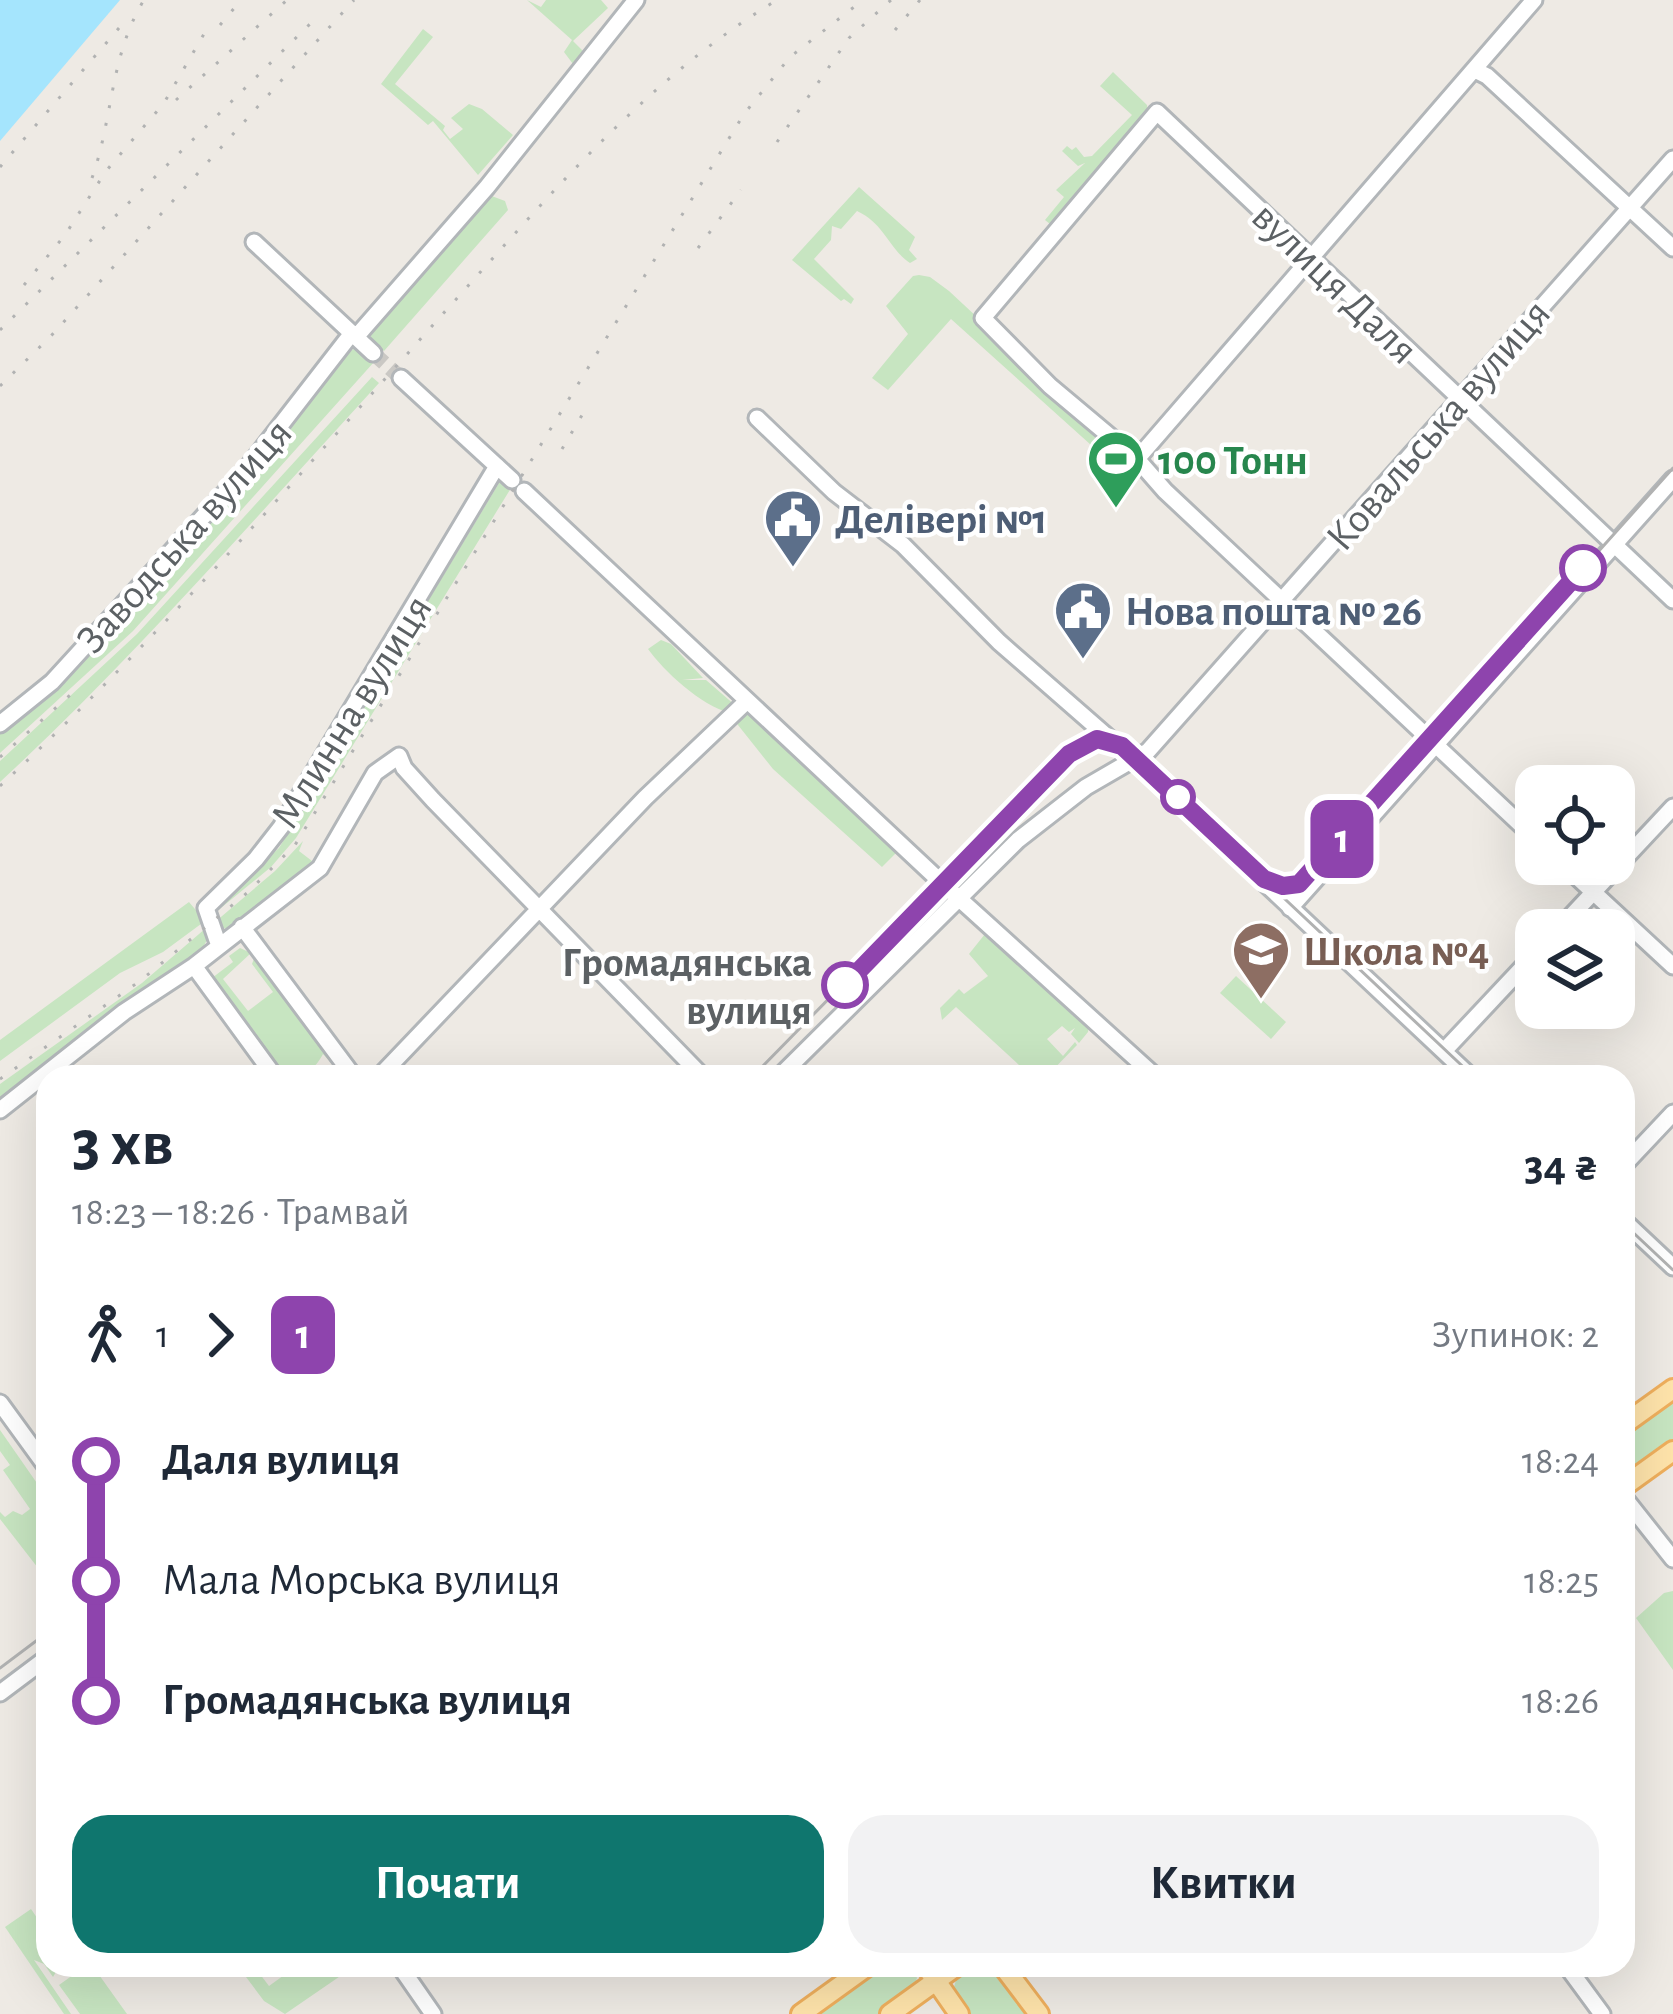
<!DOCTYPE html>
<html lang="uk">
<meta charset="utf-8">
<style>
body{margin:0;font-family:"Alegreya Sans",sans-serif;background:#f2f2f3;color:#1f2937;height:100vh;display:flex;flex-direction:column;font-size:45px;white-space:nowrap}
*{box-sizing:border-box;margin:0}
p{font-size:39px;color:#747a83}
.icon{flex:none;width:66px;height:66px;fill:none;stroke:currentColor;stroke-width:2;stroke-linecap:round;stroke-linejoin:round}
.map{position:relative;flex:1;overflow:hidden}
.drawer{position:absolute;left:36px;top:1065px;width:1599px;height:912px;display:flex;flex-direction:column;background:#fff;border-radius:36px;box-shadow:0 12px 48px #0002}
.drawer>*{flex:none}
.badge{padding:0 24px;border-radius:18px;font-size:42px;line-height:78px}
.buttons{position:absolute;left:1515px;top:765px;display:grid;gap:24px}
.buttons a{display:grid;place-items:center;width:120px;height:120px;border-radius:24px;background:#fff;box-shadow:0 12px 48px #0002;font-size:60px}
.map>.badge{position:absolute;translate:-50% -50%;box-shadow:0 0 0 6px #fff}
.legs{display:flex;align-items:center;gap:18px;height:132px;padding:0 36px;font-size:39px}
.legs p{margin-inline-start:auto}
.head{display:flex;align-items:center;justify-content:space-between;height:204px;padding:0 36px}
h1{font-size:66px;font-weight:700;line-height:90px}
.primary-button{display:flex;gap:24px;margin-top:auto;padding:24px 36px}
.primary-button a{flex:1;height:138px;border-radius:36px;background:#0f766e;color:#fff;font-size:48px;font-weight:700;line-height:138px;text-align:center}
.primary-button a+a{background:#f2f2f3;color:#1f2937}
ul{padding:0 36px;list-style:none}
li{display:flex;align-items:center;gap:42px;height:120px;font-size:45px}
li i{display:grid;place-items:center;width:18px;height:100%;margin:0 15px;background:currentColor}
li i::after{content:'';width:30px;height:30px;margin:-15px;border:9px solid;border-radius:50%;background:#fff}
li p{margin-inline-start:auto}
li:first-child i{background:linear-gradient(#0000 50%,currentColor 0)}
li:last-child i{background:linear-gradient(currentColor 50%,#0000 0)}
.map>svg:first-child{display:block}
.green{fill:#c7e5c1}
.water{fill:#a5e5fd}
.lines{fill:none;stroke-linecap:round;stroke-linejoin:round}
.minor-tunnel{stroke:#cac8c4;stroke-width:15;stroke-dasharray:15 8;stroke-linecap:butt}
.minor-casing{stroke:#b2b6b9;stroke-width:21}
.major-casing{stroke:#efaf5d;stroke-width:24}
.minor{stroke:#fff;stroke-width:15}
.major{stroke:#fee3aa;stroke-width:18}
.tram{stroke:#b1b2b2;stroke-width:3}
.rail{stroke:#b1b2b2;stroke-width:3;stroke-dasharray:3 15;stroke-linecap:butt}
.line-1-casing{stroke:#fff;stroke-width:27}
.line-1{stroke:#8e44ad;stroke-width:18}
.stop-1-dot{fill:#fff;stroke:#8e44ad;stroke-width:6}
.labels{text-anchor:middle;stroke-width:9;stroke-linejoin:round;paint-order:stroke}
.street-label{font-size:42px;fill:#5c6164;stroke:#fff}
.leisure-label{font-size:42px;font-weight:bold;fill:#27864d;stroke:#fff;text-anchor:start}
.service-label{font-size:42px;font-weight:bold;fill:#4e5e75;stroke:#fff;text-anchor:start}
.education-label{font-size:42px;font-weight:bold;fill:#785e54;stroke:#fff;text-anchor:start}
.stop-label{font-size:42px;font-weight:bold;fill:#5c6164;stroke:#fff;text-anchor:end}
</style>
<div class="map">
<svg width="1673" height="2014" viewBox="0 0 1673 2014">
<rect width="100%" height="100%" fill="#eeeae4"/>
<path class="green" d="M527,0L541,7L546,0H601L608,8L573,41L584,52L573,64L564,52L572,40Z
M423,29L433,37L395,84L445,126L443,130L450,139L463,129L451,118L469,104L482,109L513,135L478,175L433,121L428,125L381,84Z
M1113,72L1147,105L1148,115L1061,219L1057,216L1050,224L1045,220L1064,197L1056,190L1085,163L1078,166L1062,151L1067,146L1072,150L1076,147L1084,157L1092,156L1132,115L1100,86Z
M859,187L915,237L909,250L917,259L910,263C888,248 885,224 857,211L841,229L832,226L831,240L814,259L854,299L851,304L844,299L841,301L792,260Z
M489,195L505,201L508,210L384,351L370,338L374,326Z
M919,275L930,277L949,291L1127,457V463H1111L951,319L888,390L872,378L908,334L886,306L913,276Z
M355,348L374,362L133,631L0,753V730C63,682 112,628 165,569C227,500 286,431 343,357Z
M372,377L379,383C255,518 135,657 0,782V761L137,634Z
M502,478L511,488L296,838L271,867L211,916L212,908L279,848Z
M661,640L671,644L703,678L682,680H706L736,706L730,713C701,706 663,670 648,649Z
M743,712H751L898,851L882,867L773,769L734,720Z
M303,841L299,851L312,861L321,851L323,855L316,863L230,929L220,928L215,922L275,871Z
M189,902L205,921L163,952L120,973L0,1061V1040Z
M206,928L207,940L200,953L94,1026L0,1103V1084L142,983Z
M985,934L993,942L997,940L1071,1008L1072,1015L1089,1024L1088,1032L1079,1043L1071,1034L1075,1028L1069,1032L1062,1026L1047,1039L1063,1056L1075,1042L1077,1045L1046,1077H1032L956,1007L942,1020L940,1008L959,989L964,994L988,976L969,954Z
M240,948L251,953L223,979L248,1011L273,992L252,964L255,956L344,1077L323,1054C315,1069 305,1077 282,1077L212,978L233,962L229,956Z
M1236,976L1286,1022L1271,1039L1220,993Z
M1673,1399V1442L1623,1477V1435Z
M0,1430L48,1499V1561L38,1568L0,1519V1512L5,1517L13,1511L22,1515L30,1509L3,1470L10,1465L0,1451Z
M1673,1591V1670L1636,1618L1664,1593Z
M31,1909L48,1934V1965H60L53,1977L44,1964L34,1960L71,2014H64L5,1927Z
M87,1965H92L127,2014H80L59,1985Z
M237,1965H253L269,1986L298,1965L352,1968L285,2014L264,2001Z
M882,1965H911L917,1978L914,1987L878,2014H814Z
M973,1965H991L997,1969L1030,2014H968L954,1987L957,1977Z"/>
<path class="water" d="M0,0H120L0,141Z"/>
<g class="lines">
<path class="minor-tunnel" d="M373,353L401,378"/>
<g class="minor-casing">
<path id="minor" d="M1475,70L1487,76L1673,248
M254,242L373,353
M356,337L487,187L636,0
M401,378L512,480
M757,418L834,492L903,545L999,642L1134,760L1471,1077
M1137,459L1534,0
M524,491L943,884L1156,1077
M0,724L52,682L245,471L352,333
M1536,839L1165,491L1137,459L1050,386L983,318L1157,112L1673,600
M1563,864L1673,966
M1290,908L1673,479
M242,927L354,1077
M1558,930L1673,807
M219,946L206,908L256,859L281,827L497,466
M194,966L275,1077
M1444,1051L1536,953
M379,1077L645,798L747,701
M779,1077L1018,840L1086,787L1148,751L1673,159
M0,1110L124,1012L194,966L320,868L375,773L399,756L404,768L433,800L703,1077
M1623,1166L1673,1113
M1623,1220L1673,1267
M0,1403L48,1469
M1623,1496L1673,1559
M0,1693L48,1657
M399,1965L433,2014
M1566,1965L1602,2014"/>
</g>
<g class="major-casing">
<path id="major" d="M1623,1425L1673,1389
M1623,1487L1673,1451
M925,1965L959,2014
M1002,1965L1039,2014
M801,2014L869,1965
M890,2014L958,1965"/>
</g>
<use href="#minor" class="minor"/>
<use href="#major" class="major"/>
<path class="tram" d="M1266,880L1283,886L1305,880L1673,468
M752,1077L1069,754C1092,733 1112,738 1134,757L1474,1077
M1623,1223L1673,1270
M0,1668L48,1632"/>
<path class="rail" d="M220,25L241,0
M895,30L920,0
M176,100L287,0
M777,142L849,38L891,0
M0,167L125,21
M92,178C113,119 110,55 144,0
M698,248L741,190
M24,285L65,235L106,171L164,103L208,27
M0,330L313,21
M0,386L51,336L354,0
M562,449L585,410
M0,757L76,690
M0,786C158,640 298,476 441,316C545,201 643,81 777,0
M0,1079L140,981L247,893L295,845L744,114L790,57L863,0"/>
</g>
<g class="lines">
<g class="line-1-casing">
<path id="line-1" d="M845,985L1069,754L1097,739L1122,746L1264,879L1283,886L1299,884L1583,568"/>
</g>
<use href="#line-1" class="line-1"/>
</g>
<defs>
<g id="stadium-pin" transform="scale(3)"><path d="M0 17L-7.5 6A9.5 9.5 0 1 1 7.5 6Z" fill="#2e9e5b" stroke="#fff"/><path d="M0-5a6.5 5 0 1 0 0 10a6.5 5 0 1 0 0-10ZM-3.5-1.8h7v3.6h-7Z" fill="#fff"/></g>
<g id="civic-pin" transform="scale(3)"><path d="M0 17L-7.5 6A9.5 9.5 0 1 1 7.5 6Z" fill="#5c6f8a" stroke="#fff"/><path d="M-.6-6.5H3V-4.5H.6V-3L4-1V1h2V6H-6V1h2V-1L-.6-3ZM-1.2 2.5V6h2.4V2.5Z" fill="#fff"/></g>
<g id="school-pin" transform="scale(3)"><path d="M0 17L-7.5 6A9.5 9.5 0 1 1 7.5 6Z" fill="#8d6e63" stroke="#fff"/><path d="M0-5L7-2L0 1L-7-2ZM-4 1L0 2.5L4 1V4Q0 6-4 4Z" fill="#fff"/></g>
</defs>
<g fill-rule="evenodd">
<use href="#stadium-pin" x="1116" y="459"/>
<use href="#civic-pin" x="793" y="518"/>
<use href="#civic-pin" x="1083" y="610"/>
<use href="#school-pin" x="1261" y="950"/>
</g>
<g class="stop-1-dot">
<circle cx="1583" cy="568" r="21"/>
<circle cx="1178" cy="797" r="15"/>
<circle cx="845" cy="985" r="21"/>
</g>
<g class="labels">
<g class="street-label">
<text transform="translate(1336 282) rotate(44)" y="15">вулиця Даля</text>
<text transform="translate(1437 424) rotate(-49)" y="15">Ковальська вулиця</text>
<text transform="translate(183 535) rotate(-48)" y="15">Заводська вулиця</text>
<text transform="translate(350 711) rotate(-58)" y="15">Млинна вулиця</text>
</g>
<g class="leisure-label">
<text x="1158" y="474">100 Тонн</text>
</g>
<g class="service-label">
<text x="835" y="533">Делівері №1</text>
<text x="1125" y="625">Нова пошта № 26</text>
</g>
<g class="education-label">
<text x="1303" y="965">Школа №4</text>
</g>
<g class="stop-label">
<text x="812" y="976">Громадянська<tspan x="812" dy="48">вулиця</tspan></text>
</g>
</g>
</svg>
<div class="buttons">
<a><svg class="icon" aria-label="locate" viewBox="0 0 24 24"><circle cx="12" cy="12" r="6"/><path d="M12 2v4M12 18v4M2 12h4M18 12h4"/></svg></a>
<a><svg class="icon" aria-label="layers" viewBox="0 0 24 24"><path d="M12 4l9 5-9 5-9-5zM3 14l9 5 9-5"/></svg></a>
</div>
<b class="badge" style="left:1342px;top:839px;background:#8e44ad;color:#fff">1</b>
<section class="drawer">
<div class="head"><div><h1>3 хв</h1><p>18:23 – 18:26 · Трамвай</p></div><b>34 ₴</b></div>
<div class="legs"><svg class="icon" aria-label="walk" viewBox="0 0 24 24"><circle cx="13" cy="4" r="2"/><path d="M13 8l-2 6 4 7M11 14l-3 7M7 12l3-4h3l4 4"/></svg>1<svg class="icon" aria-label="forward" viewBox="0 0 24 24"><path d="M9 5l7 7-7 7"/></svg><b class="badge" style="background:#8e44ad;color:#fff">1</b><p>Зупинок: 2</p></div>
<ul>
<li><i style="color:#8e44ad"></i><b>Даля вулиця</b><p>18:24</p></li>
<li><i style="color:#8e44ad"></i><span>Мала Морська вулиця</span><p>18:25</p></li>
<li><i style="color:#8e44ad"></i><b>Громадянська вулиця</b><p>18:26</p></li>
</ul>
<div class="primary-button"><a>Почати</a><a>Квитки</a></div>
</section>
</div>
